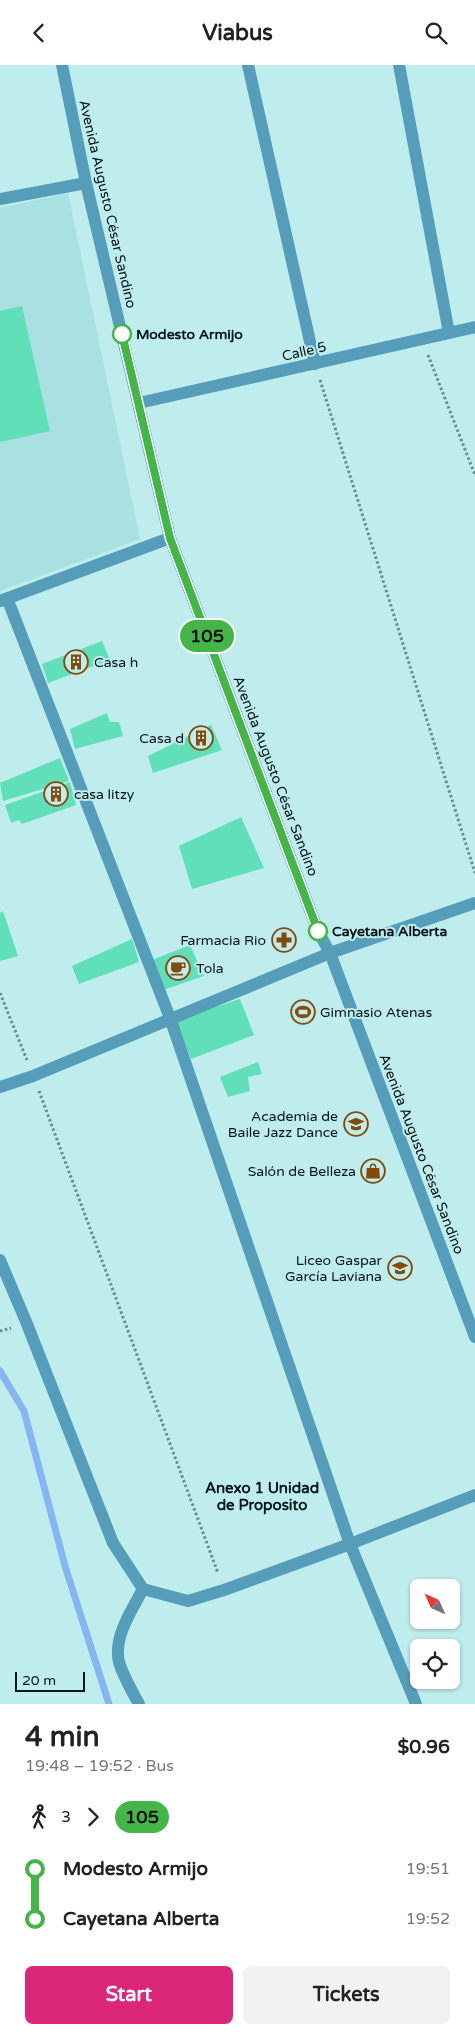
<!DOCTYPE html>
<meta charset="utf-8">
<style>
body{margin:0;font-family:"Varela Round",sans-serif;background:#f2f2f2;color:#222;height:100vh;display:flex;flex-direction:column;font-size:19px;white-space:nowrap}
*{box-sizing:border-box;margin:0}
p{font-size:16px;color:#767676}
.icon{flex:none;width:28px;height:28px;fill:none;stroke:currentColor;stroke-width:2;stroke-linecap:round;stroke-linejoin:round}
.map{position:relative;height:1639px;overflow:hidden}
.drawer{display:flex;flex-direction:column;background:#fff;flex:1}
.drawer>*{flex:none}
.badge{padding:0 10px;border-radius:16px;font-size:18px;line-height:32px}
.needle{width:32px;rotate:315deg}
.controls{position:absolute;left:410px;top:1514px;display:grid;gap:10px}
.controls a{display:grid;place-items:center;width:50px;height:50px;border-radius:8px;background:#fff;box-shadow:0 1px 4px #0004;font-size:25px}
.scale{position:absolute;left:15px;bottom:12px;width:70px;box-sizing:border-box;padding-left:5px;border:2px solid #051516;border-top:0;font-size:14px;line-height:18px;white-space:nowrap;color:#051516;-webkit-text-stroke:4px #bfedee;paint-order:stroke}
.map>.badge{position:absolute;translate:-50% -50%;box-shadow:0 0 0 2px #fff}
.legs{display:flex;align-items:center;gap:8px;height:55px;padding:0 25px;font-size:16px}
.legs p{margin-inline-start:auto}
.head{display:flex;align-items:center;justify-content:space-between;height:85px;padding:0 25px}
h1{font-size:28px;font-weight:700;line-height:38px}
.action{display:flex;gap:10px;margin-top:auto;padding:10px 25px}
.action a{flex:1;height:58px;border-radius:8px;background:#db2777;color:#fff;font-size:20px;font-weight:700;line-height:58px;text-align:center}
.action a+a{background:#f2f2f2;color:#222}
ul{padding:0 25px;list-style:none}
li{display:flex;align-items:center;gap:18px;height:50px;font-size:19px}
li i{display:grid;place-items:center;width:8px;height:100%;margin:0 6px;background:currentColor}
li i::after{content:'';width:12px;height:12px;margin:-6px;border:4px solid;border-radius:50%;background:#fff}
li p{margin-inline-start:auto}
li:first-child i{background:linear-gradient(#0000 50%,currentColor 0)}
li:last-child i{background:linear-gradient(currentColor 50%,#0000 0)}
header{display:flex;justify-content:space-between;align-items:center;height:65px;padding:0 25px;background:#fff;font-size:22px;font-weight:700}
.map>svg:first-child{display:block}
.built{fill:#a9e1e2}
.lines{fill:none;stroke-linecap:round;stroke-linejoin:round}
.stream{stroke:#86b6f2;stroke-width:7}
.building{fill:#60dfb9}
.path{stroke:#6b8c8d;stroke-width:3;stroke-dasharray:2.5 2.5;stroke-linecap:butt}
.minor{stroke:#569dba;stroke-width:12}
.tertiary{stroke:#569dba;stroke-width:12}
.line-1-casing{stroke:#fff;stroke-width:11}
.line-1{stroke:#45b549;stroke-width:8}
.stop-1-dot{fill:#fff;stroke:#45b549;stroke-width:2.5}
.labels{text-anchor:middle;stroke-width:4;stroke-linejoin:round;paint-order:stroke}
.street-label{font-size:14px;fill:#051516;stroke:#bfedee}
.stop-label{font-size:14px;font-weight:bold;fill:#051516;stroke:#bfedee;text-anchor:start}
.poi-label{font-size:14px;fill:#051516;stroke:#bfedee;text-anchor:end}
.neighbourhood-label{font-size:15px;font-weight:bold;fill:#051516;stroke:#bfedee}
</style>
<header><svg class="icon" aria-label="back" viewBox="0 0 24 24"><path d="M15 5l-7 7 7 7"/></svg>Viabus<svg class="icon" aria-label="search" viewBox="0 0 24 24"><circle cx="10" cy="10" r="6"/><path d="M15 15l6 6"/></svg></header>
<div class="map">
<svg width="475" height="1639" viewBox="0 0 475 1639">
<rect width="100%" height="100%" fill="#bfedee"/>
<path class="built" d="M68,128L140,474L0,526V143Z"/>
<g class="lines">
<path class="stream" d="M0,1306L24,1346L65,1501L109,1639"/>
</g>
<path class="building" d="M22,241L50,366L0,377V246Z
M102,576L110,595L48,618L42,599Z
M107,648L110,657H119L123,671L75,684L70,664Z
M211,660L222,685L153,708L148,691Z
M60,693L69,716L3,736L0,718Z
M70,717L76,740L22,759L19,755L11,758L5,740Z
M241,752L264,803L192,824L179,781Z
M3,846L18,891L0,896V848Z
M132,874L139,897L79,919L72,901Z
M190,880L204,911L163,925L152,895Z
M240,934L254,970L191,994L176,955Z
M258,997L262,1009L248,1012L250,1026L228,1032L220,1012Z"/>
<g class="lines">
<path class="path" d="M428,290L475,410
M320,315L475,808
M0,928L27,995
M39,1026L218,1508
M0,1266L11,1263"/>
<path class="minor" d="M62,0L86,118L170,473L318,866L330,888L475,1272
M248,0L315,299
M399,0L449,268
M0,134L86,118
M139,338L475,262
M7,533L170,953L350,1479L416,1639
M0,536L170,473
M330,888L475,838
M0,1195L27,1259L113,1478L143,1524L188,1536L224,1525L350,1479L475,1430
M139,1639C132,1626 123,1611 119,1597C113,1572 132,1545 143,1524"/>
<path class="tertiary" d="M0,1022L33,1011L330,888"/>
</g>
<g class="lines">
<g class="line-1-casing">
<path id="line-1" d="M122,269L170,473L318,866"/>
</g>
<use href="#line-1" class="line-1"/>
</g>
<defs>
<g id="building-ring" transform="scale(1.25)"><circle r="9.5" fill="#bfedee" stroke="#864908" stroke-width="1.5"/><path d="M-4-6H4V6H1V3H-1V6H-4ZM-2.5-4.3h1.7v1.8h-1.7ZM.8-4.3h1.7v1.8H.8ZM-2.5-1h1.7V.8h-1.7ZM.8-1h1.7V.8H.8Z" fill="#864908"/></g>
<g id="pharmacy-ring" transform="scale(1.25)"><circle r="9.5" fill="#bfedee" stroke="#864908" stroke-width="1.5"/><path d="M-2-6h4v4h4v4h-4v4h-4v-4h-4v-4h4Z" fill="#864908"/></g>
<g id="cafe-ring" transform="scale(1.25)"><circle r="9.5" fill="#bfedee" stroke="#864908" stroke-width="1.5"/><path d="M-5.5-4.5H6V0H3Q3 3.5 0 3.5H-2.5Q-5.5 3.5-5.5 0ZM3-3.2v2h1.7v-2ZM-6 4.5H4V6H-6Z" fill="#864908"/></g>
<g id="stadium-ring" transform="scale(1.25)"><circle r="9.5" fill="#bfedee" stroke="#864908" stroke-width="1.5"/><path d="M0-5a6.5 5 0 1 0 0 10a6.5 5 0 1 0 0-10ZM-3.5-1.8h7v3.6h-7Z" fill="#864908"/></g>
<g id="school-ring" transform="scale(1.25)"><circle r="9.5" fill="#bfedee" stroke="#864908" stroke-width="1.5"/><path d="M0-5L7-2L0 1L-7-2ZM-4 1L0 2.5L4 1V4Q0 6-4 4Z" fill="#864908"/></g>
<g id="shop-ring" transform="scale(1.25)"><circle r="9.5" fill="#bfedee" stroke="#864908" stroke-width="1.5"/><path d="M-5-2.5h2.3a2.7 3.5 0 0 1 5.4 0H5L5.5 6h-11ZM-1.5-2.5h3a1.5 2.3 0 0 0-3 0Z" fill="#864908"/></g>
</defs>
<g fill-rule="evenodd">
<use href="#building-ring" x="76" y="597"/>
<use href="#building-ring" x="201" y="673"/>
<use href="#building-ring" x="56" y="729"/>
<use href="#pharmacy-ring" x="284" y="875"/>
<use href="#cafe-ring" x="178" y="903"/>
<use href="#stadium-ring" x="303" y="947"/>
<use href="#school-ring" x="356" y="1059"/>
<use href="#shop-ring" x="373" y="1106"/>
<use href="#school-ring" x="400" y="1203"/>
</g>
<g class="stop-1-dot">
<circle cx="122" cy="269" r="9"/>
<circle cx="318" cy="866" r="9"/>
</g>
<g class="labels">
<g class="street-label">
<text transform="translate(108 139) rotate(77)" y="5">Avenida Augusto César Sandino</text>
<text transform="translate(304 286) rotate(-13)" y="5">Calle 5</text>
<text transform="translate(276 711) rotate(69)" y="5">Avenida Augusto César Sandino</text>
<text transform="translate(422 1089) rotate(69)" y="5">Avenida Augusto César Sandino</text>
</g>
<g class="stop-label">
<text x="136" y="274">Modesto Armijo</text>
<text x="332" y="871">Cayetana Alberta</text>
</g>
<g class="poi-label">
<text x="94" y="602" text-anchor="start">Casa h</text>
<text x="184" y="678">Casa d</text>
<text x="74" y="734" text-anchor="start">casa litzy</text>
<text x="266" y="880">Farmacia Rio</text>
<text x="196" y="908" text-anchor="start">Tola</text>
<text x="320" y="952" text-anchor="start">Gimnasio Atenas</text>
<text x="338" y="1056">Academia de<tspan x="338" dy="16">Baile Jazz Dance</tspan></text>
<text x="356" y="1111">Salón de Belleza</text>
<text x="382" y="1200">Liceo Gaspar<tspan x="382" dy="16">García Laviana</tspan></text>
</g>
<g class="neighbourhood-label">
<text x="262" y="1428">Anexo 1 Unidad<tspan x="262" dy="17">de Proposito</tspan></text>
</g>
</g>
</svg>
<div class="controls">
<a><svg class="needle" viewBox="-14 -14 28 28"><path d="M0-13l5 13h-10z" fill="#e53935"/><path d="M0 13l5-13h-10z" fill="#767676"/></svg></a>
<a><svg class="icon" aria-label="locate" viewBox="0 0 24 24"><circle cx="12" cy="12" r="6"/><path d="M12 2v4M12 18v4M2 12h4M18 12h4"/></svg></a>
</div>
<div class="scale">20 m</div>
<b class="badge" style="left:207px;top:571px;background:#45b549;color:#111">105</b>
</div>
<section class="drawer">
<div class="head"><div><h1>4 min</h1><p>19:48 – 19:52 · Bus</p></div><b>$0.96</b></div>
<div class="legs"><svg class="icon" aria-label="walk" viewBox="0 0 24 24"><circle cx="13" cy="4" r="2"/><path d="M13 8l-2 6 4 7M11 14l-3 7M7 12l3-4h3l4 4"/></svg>3<svg class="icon" aria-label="forward" viewBox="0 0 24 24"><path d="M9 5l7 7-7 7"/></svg><b class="badge" style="background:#45b549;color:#111">105</b></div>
<ul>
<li><i style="color:#45b549"></i><b>Modesto Armijo</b><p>19:51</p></li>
<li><i style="color:#45b549"></i><b>Cayetana Alberta</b><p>19:52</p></li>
</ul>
<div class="action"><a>Start</a><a>Tickets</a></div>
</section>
